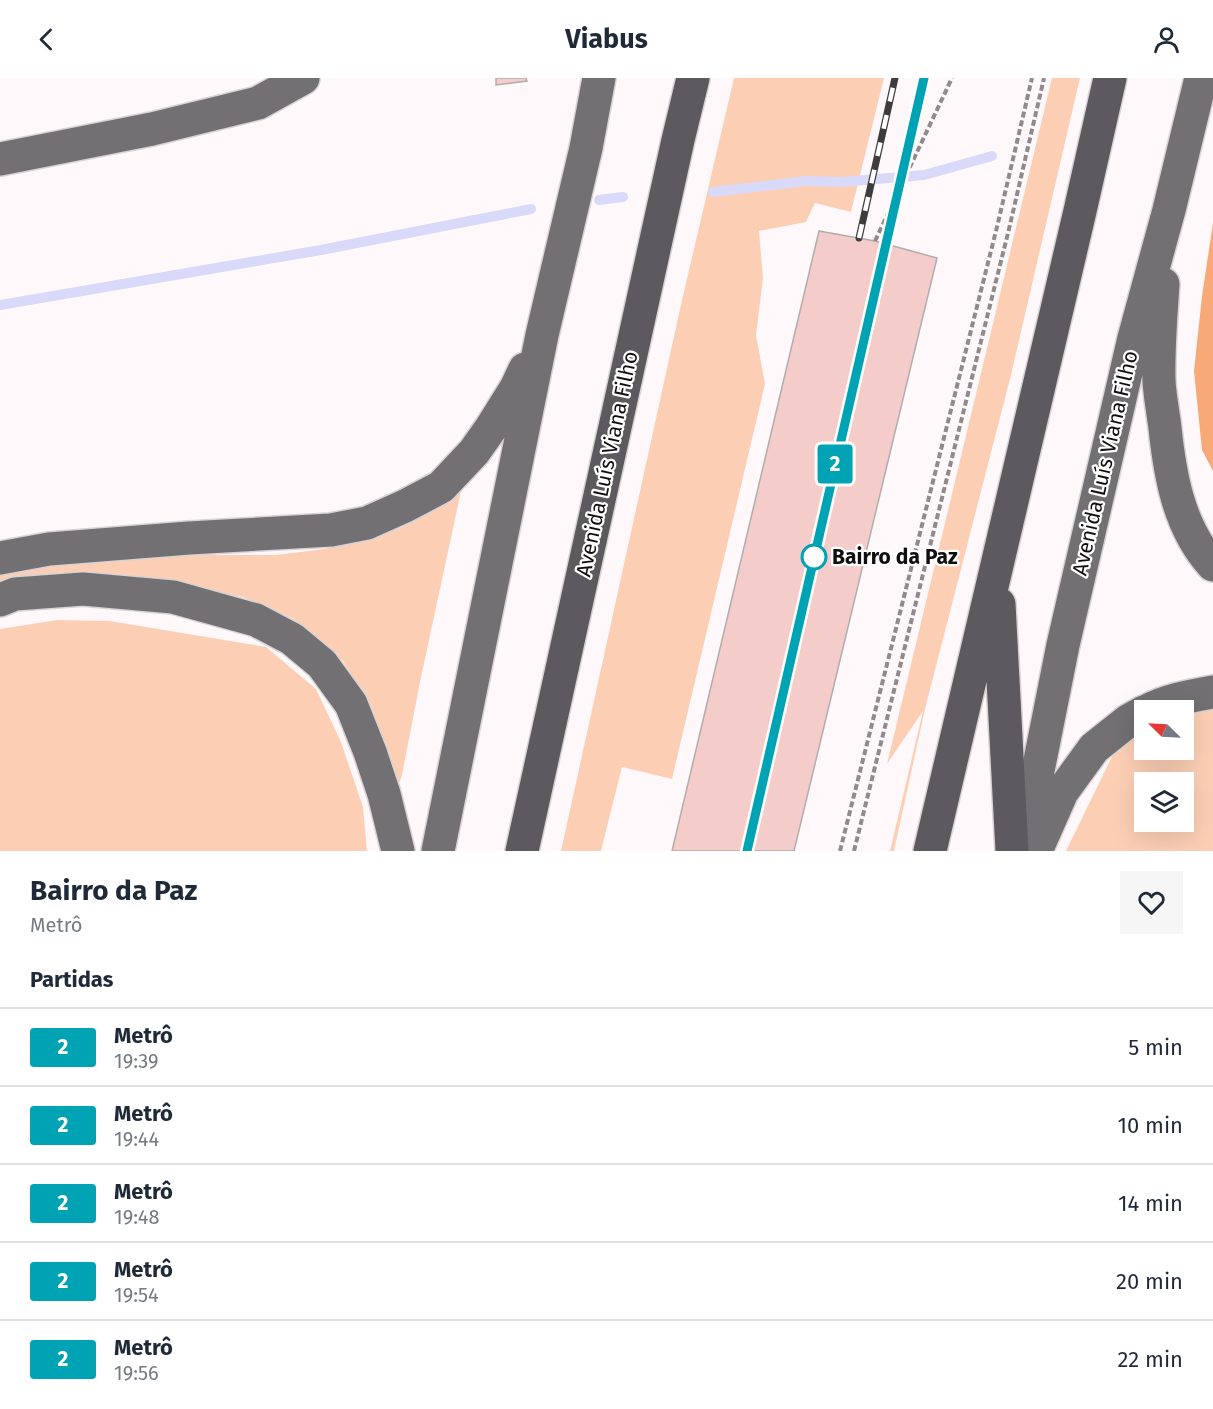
<!DOCTYPE html>
<html lang="pt">
<meta charset="utf-8">
<style>
body{margin:0;font-family:"Fira Sans",sans-serif;background:#f6f6f7;color:#1f2937;height:100vh;display:flex;flex-direction:column;font-size:22px;white-space:nowrap}
*{box-sizing:border-box;margin:0}
p{font-size:20px;color:#747a83}
.icon{flex:none;width:33px;height:33px;fill:none;stroke:currentColor;stroke-width:2;stroke-linecap:round;stroke-linejoin:round}
.map{position:relative;height:773px;overflow:hidden}
.drawer{display:flex;flex-direction:column;background:#fff;flex:1}
.drawer>*{flex:none}
.badge{padding:0 12px;border-radius:4px;font-size:21px;line-height:39px}
.needle{width:39px;rotate:294deg}
.tools{position:absolute;left:1134px;top:622px;display:grid;gap:12px}
.tools a{display:grid;place-items:center;width:60px;height:60px;border-radius:0px;background:#fff;box-shadow:0 6px 24px #0002;font-size:30px}
.map>.badge{position:absolute;translate:-50% -50%;box-shadow:0 0 0 3px #fff}
h2{padding:0 30px;font-size:22px;line-height:54px}
.round{display:grid;place-items:center;flex:none;width:63px;height:63px;border-radius:0px;background:#f6f6f7}
.head{display:flex;align-items:center;justify-content:space-between;height:102px;padding:0 30px}
h1{font-size:28px;font-weight:700;line-height:45px}
ul{padding:0;list-style:none}
li{display:flex;align-items:center;gap:18px;height:78px;padding:0 30px;border-top:2px solid #e0e1e3}
li div{flex:1}
li b{display:block;font-size:22px}
li em{font-style:normal}
li .badge{min-width:66px;font-weight:700;text-align:center}
header{display:flex;justify-content:space-between;align-items:center;height:78px;padding:0 30px;background:#fff;font-size:27px;font-weight:700}
.map>svg:first-child{display:block}
.green{fill:#fccfb5;fill-rule:evenodd}
.forest{fill:#f7a978}
.lines{fill:none;stroke-linecap:round;stroke-linejoin:round}
.stream{stroke:#d9d9fa;stroke-width:10}
.building{fill:#f4cdcb;stroke:#b2acab;stroke-width:1.5}
.major-casing{stroke:#d8d3d5;stroke-width:36}
.highway-casing{stroke:#d8d3d5;stroke-width:36}
.path{stroke:#8f8a8c;stroke-width:4;stroke-dasharray:6 3;stroke-linecap:butt}
.major{stroke:#727073;stroke-width:33}
.highway{stroke:#5c5a5e;stroke-width:33}
.rail-casing{stroke:#3f3c3c;stroke-width:7}
.rail{stroke:#fff;stroke-width:4.5;stroke-dasharray:14;stroke-linecap:butt}
.path-bridge{stroke:#8f8a8c;stroke-width:4;stroke-dasharray:6 3;stroke-linecap:butt}
.line-casing{stroke:#fff;stroke-width:14}
.line{stroke:#00a3b4;stroke-width:9}
.stop-dot{fill:#fff;stroke:#00a3b4;stroke-width:3}
.labels{text-anchor:middle;stroke-width:4.5;stroke-linejoin:round;paint-order:stroke}
.street-label{font-size:21px;fill:#100e0e;stroke:#fff}
.stop-label{font-size:21px;font-weight:bold;fill:#100e0e;stroke:#fff;text-anchor:start}
</style>
<header><svg class="icon" aria-label="back" viewBox="0 0 24 24"><path d="M15 5l-7 7 7 7"/></svg>Viabus<svg class="icon" aria-label="person" viewBox="0 0 24 24"><circle cx="12" cy="8" r="4"/><path d="M4 21q1-7 8-7t8 7"/></svg></header>
<div class="map">
<svg width="1213" height="773" viewBox="0 0 1213 773">
<rect width="100%" height="100%" fill="#fef8fb"/>
<path class="green" d="M734,0H884L851,134L815,125L806,144L759,153L763,200L756,257L765,306L672,701L622,689L601,773H561L682,222Z
M1052,0H1080L1011,297L925,631L894,773H890L923,633L887,686Z
M462,401L461,413L420,604L402,697L394,720L370,632L343,583L294,541L243,519L120,499L0,511V497L12,494L42,489L189,477H276L324,471L364,462L398,451L424,437Z
M57,542L110,543L266,569L316,611L341,664L363,729L367,773H0V551Z
M1213,624V773H1066L1119,664L1144,649V672H1184V633ZM1144,705H1184V744H1144Z"/>
<path class="forest" d="M1213,145V393L1202,372L1194,293L1202,218Z"/>
<g class="lines">
<path class="stream" d="M713,114L806,103L842,104L924,97L992,78
M599,122L623,119
M0,227L321,172L531,131"/>
</g>
<path class="building" d="M496,0H526L527,3L496,7Z
M819,153L875,163L937,180L794,773H672Z"/>
<g class="lines">
<g class="major-casing">
<path id="major" d="M0,81L152,51L258,25L303,0
M1163,206C1161,238 1158,271 1159,303C1160,319 1163,334 1165,350C1170,398 1179,450 1213,487
M0,480L49,471L189,460L331,452L367,445L405,428L441,409L474,374L491,350L516,310L525,291
M0,522L15,516L83,511L173,519L256,542L292,561L322,586L351,626L370,674L384,716L398,773
M1147,633C1167,622 1191,618 1213,614
M438,773L542,257L586,70L599,0
M1022,773L1063,567L1134,260L1169,132L1201,0
M1036,773L1062,714L1094,670L1128,643L1144,634"/>
</g>
<g class="highway-casing">
<path id="highway" d="M999,526L1012,773
M522,773L678,62L693,0
M930,773L1080,133L1110,0"/>
</g>
<path class="path" d="M840,773L997,149L1032,0
M854,773L1009,151L1044,0"/>
<use href="#major" class="major"/>
<use href="#highway" class="highway"/>
<g class="rail-casing">
<path id="rail" d="M859,160L895,0
M885,166L924,0"/>
</g>
<use href="#rail" class="rail"/>
<path class="path-bridge" d="M875,163L952,0"/>
</g>
<g class="lines">
<g class="line-casing">
<path id="line" d="M747,773L924,0"/>
</g>
<use href="#line" class="line"/>
</g>
<circle class="stop-dot" cx="814" cy="479" r="12"/>
<g class="labels">
<g class="street-label">
<text transform="translate(1105 385) rotate(-77)" y="7">Avenida Luís Viana Filho</text>
<text transform="translate(607 386) rotate(-78)" y="7">Avenida Luís Viana Filho</text>
</g>
<g class="stop-label">
<text x="832" y="486">Bairro da Paz</text>
</g>
</g>
</svg>
<div class="tools">
<a><svg class="needle" viewBox="-14 -14 28 28"><path d="M0-13l5 13h-10z" fill="#e53935"/><path d="M0 13l5-13h-10z" fill="#747a83"/></svg></a>
<a><svg class="icon" aria-label="layers" viewBox="0 0 24 24"><path d="M12 4l9 5-9 5-9-5zM3 14l9 5 9-5"/></svg></a>
</div>
<b class="badge" style="left:835px;top:386px;background:#00a3b4;color:#fff">2</b>
</div>
<section class="drawer">
<div class="head"><div><h1>Bairro da Paz</h1><p>Metrô</p></div><a class="round"><svg class="icon" aria-label="heart" viewBox="0 0 24 24"><path d="M12 20l-8-8c-3-5 5-10 8-4 3-6 11-1 8 4z"/></svg></a></div>
<h2>Partidas</h2>
<ul>
<li><span class="badge" style="background:#00a3b4;color:#fff">2</span><div><b>Metrô</b><p>19:39</p></div><em>5 min</em></li>
<li><span class="badge" style="background:#00a3b4;color:#fff">2</span><div><b>Metrô</b><p>19:44</p></div><em>10 min</em></li>
<li><span class="badge" style="background:#00a3b4;color:#fff">2</span><div><b>Metrô</b><p>19:48</p></div><em>14 min</em></li>
<li><span class="badge" style="background:#00a3b4;color:#fff">2</span><div><b>Metrô</b><p>19:54</p></div><em>20 min</em></li>
<li><span class="badge" style="background:#00a3b4;color:#fff">2</span><div><b>Metrô</b><p>19:56</p></div><em>22 min</em></li>
</ul>
</section>
